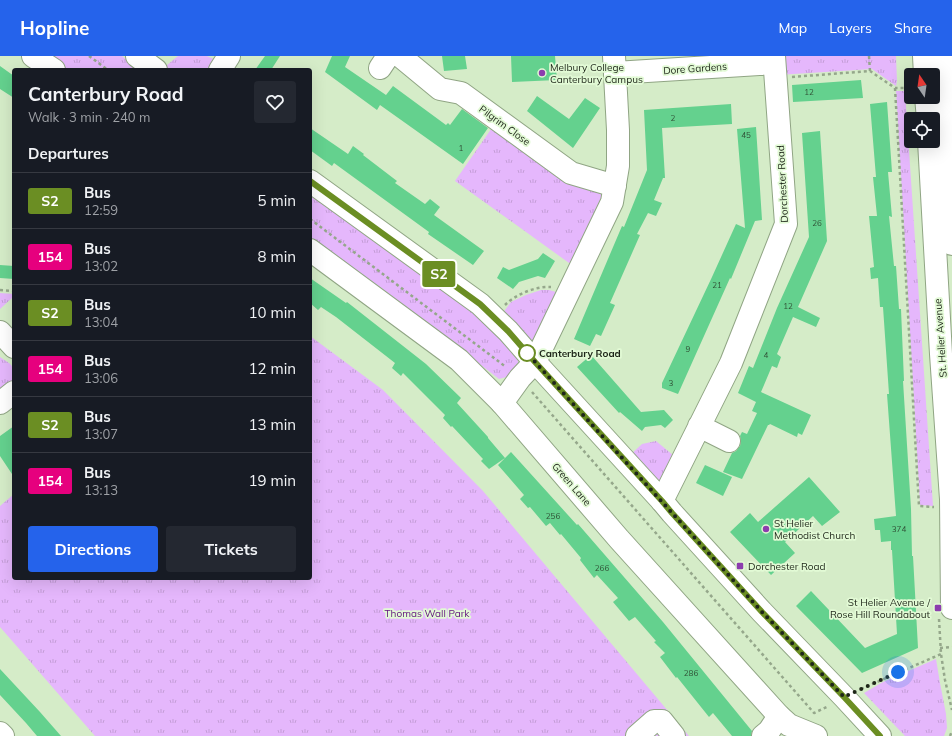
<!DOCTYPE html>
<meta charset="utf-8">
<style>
body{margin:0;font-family:Mulish,sans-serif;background:#242831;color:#f1f3f6;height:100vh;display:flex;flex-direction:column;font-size:15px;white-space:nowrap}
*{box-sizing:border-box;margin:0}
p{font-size:13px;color:#9ea1a6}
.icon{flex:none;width:22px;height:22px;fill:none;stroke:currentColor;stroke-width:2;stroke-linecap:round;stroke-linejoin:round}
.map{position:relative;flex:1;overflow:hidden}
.sheet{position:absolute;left:12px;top:12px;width:300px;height:512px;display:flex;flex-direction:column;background:#171b24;border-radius:4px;box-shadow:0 4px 16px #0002}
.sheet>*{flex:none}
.badge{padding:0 8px;border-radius:3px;font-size:14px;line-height:26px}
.needle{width:26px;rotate:347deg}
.controls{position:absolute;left:904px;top:12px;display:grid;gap:8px}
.controls a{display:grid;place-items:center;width:36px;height:36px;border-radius:4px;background:#171b24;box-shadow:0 4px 16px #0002;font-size:20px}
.you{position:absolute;width:20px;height:20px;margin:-10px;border:3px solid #fff;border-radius:50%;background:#1a73e8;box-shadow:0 0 0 6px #1a73e833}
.map>.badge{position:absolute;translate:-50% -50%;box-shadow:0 0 0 2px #fff}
h2{padding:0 16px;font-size:15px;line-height:36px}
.round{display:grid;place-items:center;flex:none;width:42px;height:42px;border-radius:4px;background:#242831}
.summary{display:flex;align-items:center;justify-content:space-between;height:68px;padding:0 16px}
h1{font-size:19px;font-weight:700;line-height:30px}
.action{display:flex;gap:8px;margin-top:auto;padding:8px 16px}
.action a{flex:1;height:46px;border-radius:4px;background:#2563eb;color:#fff;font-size:16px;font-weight:700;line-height:46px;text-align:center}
.action a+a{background:#242831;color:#f1f3f6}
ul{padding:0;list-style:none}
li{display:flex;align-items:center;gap:12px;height:56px;padding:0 16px;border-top:1px solid #363941}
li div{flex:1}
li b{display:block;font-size:15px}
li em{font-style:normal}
li .badge{min-width:44px;font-weight:700;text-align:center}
header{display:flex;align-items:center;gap:24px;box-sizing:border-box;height:56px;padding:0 20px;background:#2563eb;color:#fff}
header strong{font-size:19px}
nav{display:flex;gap:22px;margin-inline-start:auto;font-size:14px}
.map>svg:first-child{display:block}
.grass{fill:url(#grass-tufts)}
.building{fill:#64d18e}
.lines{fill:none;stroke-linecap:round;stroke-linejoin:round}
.minor-casing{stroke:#90a584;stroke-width:24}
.major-casing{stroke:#90a584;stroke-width:24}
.highway-casing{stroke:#90a584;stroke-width:24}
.path{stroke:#95a78b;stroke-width:2.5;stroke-dasharray:3 3;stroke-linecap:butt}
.minor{stroke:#fff;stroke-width:22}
.major{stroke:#fff;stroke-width:22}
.highway{stroke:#fff;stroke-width:22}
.line-casing{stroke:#fff;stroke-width:9}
.line{stroke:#6b8e23;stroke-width:6}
.walk{stroke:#1e2619;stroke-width:4;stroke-dasharray:0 7.2}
.poi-dot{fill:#8c3dae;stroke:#e2fad5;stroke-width:1.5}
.stop-dot{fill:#fff;stroke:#6b8e23;stroke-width:2}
.labels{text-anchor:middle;stroke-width:3.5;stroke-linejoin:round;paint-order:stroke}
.number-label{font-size:8px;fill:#305136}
.poi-label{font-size:10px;fill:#1e2619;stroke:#e2fad5;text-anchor:start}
.street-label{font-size:10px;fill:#1e2619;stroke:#e2fad5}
.stop-label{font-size:10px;font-weight:bold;fill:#1e2619;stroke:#e2fad5;text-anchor:start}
.park-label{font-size:10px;fill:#600f7d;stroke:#e2fad5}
</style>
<header>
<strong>Hopline</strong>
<nav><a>Map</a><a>Layers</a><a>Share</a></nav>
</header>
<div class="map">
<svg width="952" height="680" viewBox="0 0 952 680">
<defs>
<pattern id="grass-tufts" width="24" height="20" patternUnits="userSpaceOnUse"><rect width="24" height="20" fill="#e5b7fc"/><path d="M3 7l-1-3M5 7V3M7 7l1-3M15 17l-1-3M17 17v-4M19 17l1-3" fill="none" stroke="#c49dd7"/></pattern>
</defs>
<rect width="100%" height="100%" fill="#d5ecc8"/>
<path class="grass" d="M46,0H122L139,14H66Z
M178,0H207L233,12L234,14H161Z
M777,0H896L897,25L896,30L872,13L778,19Z
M896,35H905L933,450L920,449Z
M496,66L610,132L576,212L455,125Z
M310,135L476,254L512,290L520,310L514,319L499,323L380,231L310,182Z
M541,234H549L563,238L534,300L500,261L511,246L526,239Z
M0,237L14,238L12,242L0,253Z
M310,280L383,334L483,435L689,680H95L0,571V450L14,438V522H310Z
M0,301C12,309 14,308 14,324L0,336Z
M656,385L679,404L661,438L627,402L642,388Z
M936,603L940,627L946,658L947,672L944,680H905L864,637L883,626Z"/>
<path class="building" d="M265,0H280L271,14H255Z
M332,0H350L345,11L386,39L393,30L446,69L448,67L450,69L462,53L488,72L463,108L380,49L377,54L325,16Z
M442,0H465L467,13L444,15Z
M511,0H555L557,24L512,26Z
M0,10L14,20V42L0,33Z
M861,24L863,42L793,46L792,29Z
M537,40L569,63L585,42L600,52L573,92L527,55Z
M887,46L892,116H888L892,161L889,160L894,210H896L899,253H901L904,325H903L911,453L912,500H913L918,592L862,617L796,550L811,535L865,592L897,578L892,494H891V485L881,486L880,474H875L874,463L896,460L887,338H889L883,251H880L878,222L871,223L870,212L874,211L869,160H877L873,121H876L870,48Z
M731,48L732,68L662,72L665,122H663L654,144L662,147L656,160L648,157L637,178L640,179L610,247L615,249L601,280L596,278L590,290L574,283L622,170L624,171L647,114L644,54Z
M756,71L762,164L755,165L731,223L730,222L678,338L662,332V327L712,221L736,168L745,172L737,73Z
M310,72L348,98L353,90L364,98L363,99L397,125L395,127L425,148L430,143L440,151L434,159L484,195L473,209L428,178L429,176L334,107L332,110L310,94Z
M820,75L827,185L798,251L820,262L816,271L793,261L777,298L781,301L777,312L772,310L761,336L811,359L802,379L798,377L797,381L770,368L769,369H768L742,423L723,416L732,397L736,395L740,390L741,385L740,380L742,376L747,378L757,357L752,355L756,346L738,337L749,310L753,312L777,252L809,181L802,77Z
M543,197L555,205L545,222L538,220L519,226L513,233L497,222L503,211L509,214L538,203Z
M0,209L14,210V223L0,222Z
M310,222L346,247L347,246L426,308L461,342L457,347L488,381V382L505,402L489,413L481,405L483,403L452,370L451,371L443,362L445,359L403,317L401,320L392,312L395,307L336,261L321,251L318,254L310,247Z
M591,299L641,356L664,354L673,364L665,372L661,369L645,371L642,375L620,356L619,357L577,311Z
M14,370V421L0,400V380Z
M511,396L577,469L578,468L663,566L752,675L751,680H732L713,657L709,661L677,621L676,622L660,601L665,597L654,586L656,585L635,561L629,565L613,546L618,542L597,519L594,522L580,504L581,502L561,478L560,479L550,467L546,470L530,451L528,452L520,443L524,439L498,409Z
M705,409L732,421L723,440L696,427Z
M809,421L840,456L822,470L813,460L785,486L795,497L771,519L730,476L750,457L758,466Z
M0,613L40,656L61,680H37L26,667L0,639Z"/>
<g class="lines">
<g class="minor-casing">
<path id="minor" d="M400,0L440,33L461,37L571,117L615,130
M380,12L388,0
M220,14L229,0
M615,17L774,7
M0,276L14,291
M0,347L14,336
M502,347L520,322L535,306L612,146L618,110V74L614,0
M699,370L729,385
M662,445L731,307L786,168L774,0
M0,677L3,680
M637,680L654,665H662L674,680
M763,680L769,675L779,660"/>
</g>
<g class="major-casing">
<path id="major" d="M33,0L54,14
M137,0L156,14
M310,125L480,248L508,275L535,306L662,445L672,457L762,556L844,641L880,680
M310,194L459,304L502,347L619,483L779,660L789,669L816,680"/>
</g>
<g class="highway-casing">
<path id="highway" d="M924,0L925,19
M941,0L952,188
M926,41L928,63
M929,85L941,298L951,443L952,552"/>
</g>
<path class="path" d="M89,0L108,14
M869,0L870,15
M792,21L870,15L895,32H908
M907,24L908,37
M895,32L919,450L934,451
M910,68V81
M310,163L506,311
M0,234L14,235
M505,249C516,238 536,230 551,231
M532,336L814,657L829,650
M939,563L941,598L945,624L952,654
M940,592L952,591
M861,633L941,598
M950,680L952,675"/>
<use href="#minor" class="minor"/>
<use href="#major" class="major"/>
<use href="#highway" class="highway"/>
</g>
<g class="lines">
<g class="line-casing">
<path id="line" d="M310,125L480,248L508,275L535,306L662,445L672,457L762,556L844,641L880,680"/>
</g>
<use href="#line" class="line"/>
<path class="walk" d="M527,297L526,296L762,556L844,641L898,616"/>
</g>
<g class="poi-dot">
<circle cx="542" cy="17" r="4"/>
<circle cx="766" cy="473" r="4"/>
<rect x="736" y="506" width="8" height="8" rx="2"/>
<rect x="934" y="548" width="8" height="8" rx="2"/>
</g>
<circle class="stop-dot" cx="527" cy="297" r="8"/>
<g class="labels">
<g class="number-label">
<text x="809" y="39">12</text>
<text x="673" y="65">2</text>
<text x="746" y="82">45</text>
<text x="461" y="95">1</text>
<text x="817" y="170">26</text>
<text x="717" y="232">21</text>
<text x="788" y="253">12</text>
<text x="688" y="296">9</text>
<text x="766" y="302">4</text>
<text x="671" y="330">3</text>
<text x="553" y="463">256</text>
<text x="899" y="476">374</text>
<text x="602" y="515">266</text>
<text x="691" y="620">286</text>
</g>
<g class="poi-label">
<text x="550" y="15">Melbury College<tspan x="550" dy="12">Canterbury Campus</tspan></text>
<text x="774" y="471">St Helier<tspan x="774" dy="12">Methodist Church</tspan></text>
<text x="748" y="514">Dorchester Road</text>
<text x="930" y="550" text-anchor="end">St Helier Avenue /<tspan x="930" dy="12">Rose Hill Roundabout</tspan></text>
</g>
<g class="street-label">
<text transform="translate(695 12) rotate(-4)" y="4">Dore Gardens</text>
<text transform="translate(505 69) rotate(36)" y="4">Pilgrim Close</text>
<text transform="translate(782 128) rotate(-93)" y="4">Dorchester Road</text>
<text transform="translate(940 282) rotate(-94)" y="4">St. Helier Avenue</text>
<text transform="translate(572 428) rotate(49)" y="4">Green Lane</text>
</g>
<g class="stop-label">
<text x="539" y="301">Canterbury Road</text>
</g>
<g class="park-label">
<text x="427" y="561">Thomas Wall Park</text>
</g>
</g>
</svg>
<div class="controls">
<a><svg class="needle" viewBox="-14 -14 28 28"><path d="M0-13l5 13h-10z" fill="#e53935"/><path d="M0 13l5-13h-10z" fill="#9ea1a6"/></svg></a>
<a><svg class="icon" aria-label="locate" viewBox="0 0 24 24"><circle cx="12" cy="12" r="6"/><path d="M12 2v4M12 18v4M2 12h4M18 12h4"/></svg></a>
</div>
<div class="you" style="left:898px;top:616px"></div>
<b class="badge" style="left:439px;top:218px;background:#6b8e23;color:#fff">S2</b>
<section class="sheet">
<div class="summary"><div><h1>Canterbury Road</h1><p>Walk · 3 min · 240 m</p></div><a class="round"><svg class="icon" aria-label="heart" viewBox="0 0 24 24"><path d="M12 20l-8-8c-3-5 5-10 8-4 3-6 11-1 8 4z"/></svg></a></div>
<h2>Departures</h2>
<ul>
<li><span class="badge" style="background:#6b8e23;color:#fff">S2</span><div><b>Bus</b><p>12:59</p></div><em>5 min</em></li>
<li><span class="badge" style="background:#e6007e;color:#fff">154</span><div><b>Bus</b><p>13:02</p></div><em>8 min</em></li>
<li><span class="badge" style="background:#6b8e23;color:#fff">S2</span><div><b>Bus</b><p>13:04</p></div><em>10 min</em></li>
<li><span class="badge" style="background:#e6007e;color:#fff">154</span><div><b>Bus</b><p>13:06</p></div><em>12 min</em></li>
<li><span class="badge" style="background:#6b8e23;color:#fff">S2</span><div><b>Bus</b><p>13:07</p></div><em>13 min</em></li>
<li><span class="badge" style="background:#e6007e;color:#fff">154</span><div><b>Bus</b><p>13:13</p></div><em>19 min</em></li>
</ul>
<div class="action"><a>Directions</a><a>Tickets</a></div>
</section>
</div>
